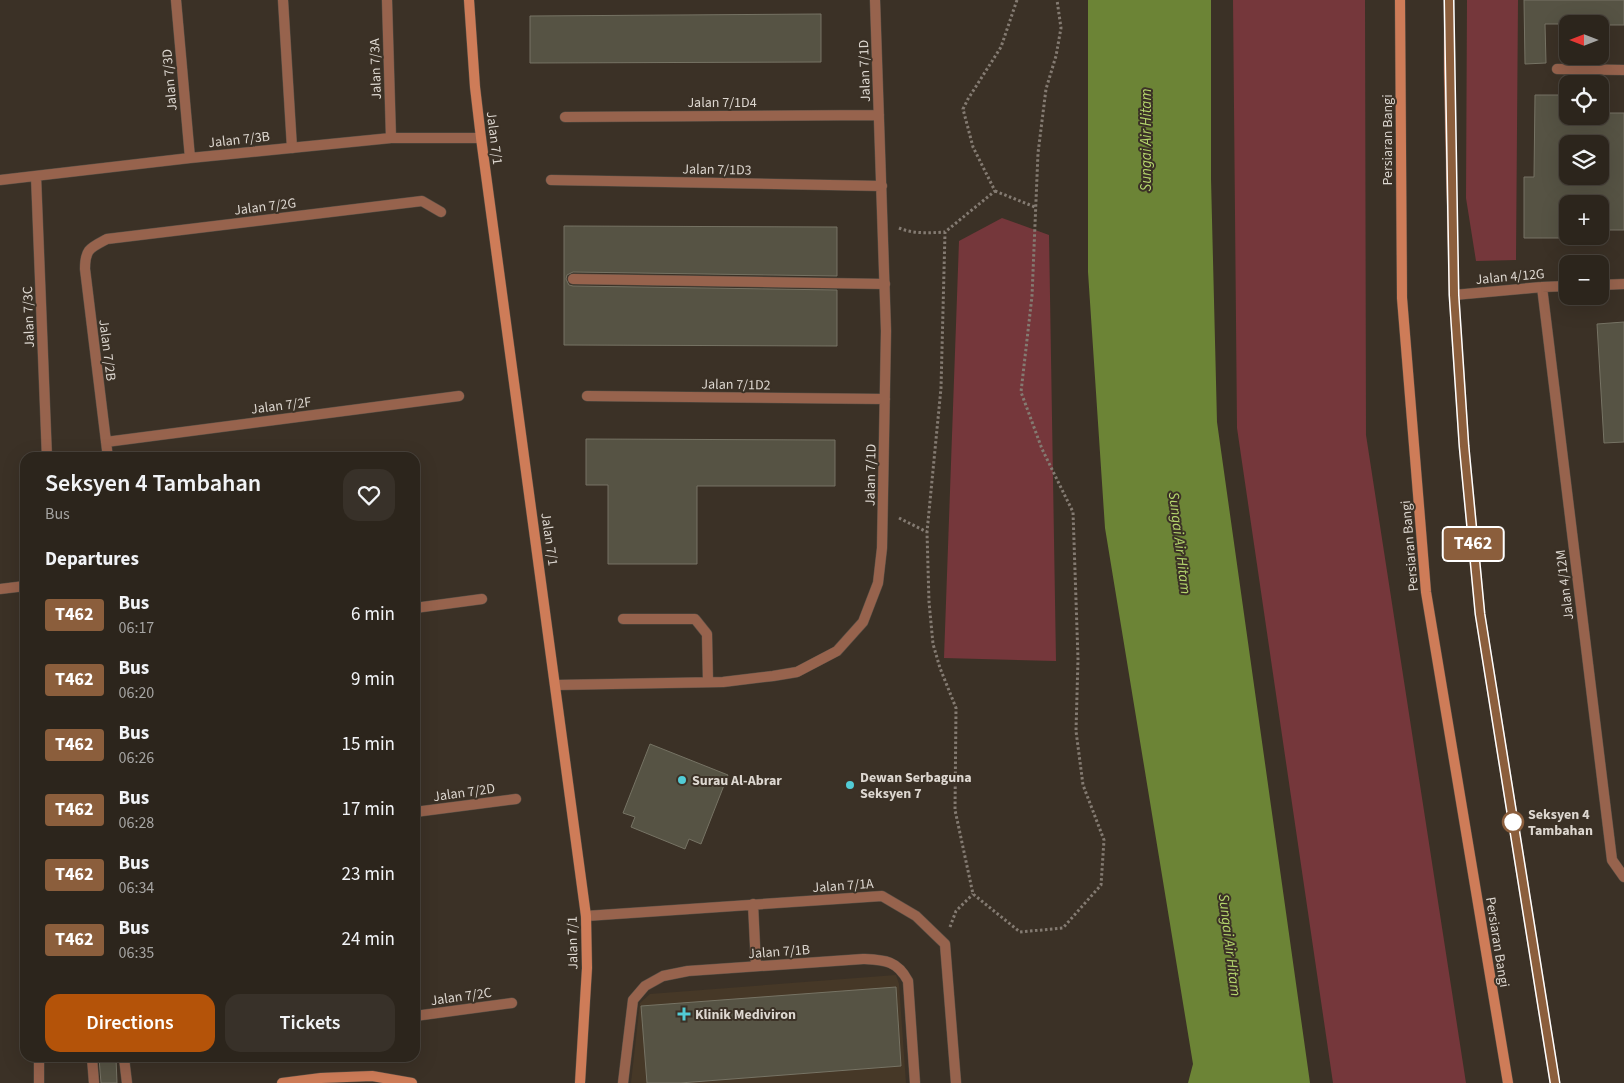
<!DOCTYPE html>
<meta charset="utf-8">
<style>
body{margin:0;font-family:"Source Sans 3",sans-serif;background:#383129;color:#f1f3f6;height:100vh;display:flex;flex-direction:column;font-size:19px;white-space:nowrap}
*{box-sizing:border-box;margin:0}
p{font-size:16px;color:#a6a5a3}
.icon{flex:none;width:28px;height:28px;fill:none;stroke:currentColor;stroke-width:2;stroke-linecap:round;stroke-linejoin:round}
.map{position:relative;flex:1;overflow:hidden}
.details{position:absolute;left:20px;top:452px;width:400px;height:610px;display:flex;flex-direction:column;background:#2c251c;border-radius:15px;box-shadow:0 5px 20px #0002,0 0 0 1px #48423b}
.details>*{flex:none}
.badge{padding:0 10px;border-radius:4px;font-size:18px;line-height:32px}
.needle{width:32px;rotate:270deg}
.controls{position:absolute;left:1559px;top:15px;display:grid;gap:10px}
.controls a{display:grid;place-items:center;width:50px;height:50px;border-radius:10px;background:#2c251c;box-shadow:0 5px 20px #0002,0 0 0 1px #48423b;font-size:25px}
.map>.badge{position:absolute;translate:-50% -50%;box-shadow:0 0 0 2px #fff}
h2{padding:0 25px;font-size:19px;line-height:45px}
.round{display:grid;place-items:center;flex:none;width:52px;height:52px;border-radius:15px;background:#383129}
.overview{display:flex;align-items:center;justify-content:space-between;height:85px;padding:0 25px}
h1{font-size:24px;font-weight:600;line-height:38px}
.cta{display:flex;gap:10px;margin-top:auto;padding:10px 25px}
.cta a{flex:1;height:58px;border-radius:15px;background:#b45309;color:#fff;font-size:20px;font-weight:600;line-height:58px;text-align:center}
.cta a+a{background:#383129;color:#f1f3f6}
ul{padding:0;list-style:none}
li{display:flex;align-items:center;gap:15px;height:65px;padding:0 25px}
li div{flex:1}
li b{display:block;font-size:19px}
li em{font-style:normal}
li .badge{min-width:55px;font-weight:700;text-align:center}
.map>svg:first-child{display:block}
.built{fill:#463827}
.green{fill:#75373b}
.water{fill:#6c8436}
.building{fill:#565344;stroke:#767364;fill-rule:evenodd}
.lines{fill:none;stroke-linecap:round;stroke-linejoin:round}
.lane-casing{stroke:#584f45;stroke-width:11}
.street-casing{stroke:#584f45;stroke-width:11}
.secondary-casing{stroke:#584f45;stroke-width:11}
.path{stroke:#847b72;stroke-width:3;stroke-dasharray:2.5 2.5;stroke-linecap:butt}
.lane{stroke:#97634d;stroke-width:10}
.street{stroke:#97634d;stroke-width:10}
.secondary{stroke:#ce7c58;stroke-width:10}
.line-casing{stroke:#fff;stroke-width:11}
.line{stroke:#8b5e3c;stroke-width:8}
.poi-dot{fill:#52ccd6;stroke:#3b3126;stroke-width:2}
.stop-dot{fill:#fff;stroke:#8b5e3c;stroke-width:2.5}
.labels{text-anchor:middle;stroke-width:4;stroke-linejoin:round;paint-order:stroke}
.street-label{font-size:14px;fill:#ddd7d0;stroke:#3b3126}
.poi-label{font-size:14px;font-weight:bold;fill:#ddd7d0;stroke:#3b3126;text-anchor:start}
.stop-label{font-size:14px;font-weight:bold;fill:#ddd7d0;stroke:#3b3126;text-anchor:start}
.water-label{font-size:15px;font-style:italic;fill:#b5d66d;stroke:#3b3126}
</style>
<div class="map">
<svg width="1624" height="1083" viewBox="0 0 1624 1083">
<rect width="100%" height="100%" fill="#3b3126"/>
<path class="built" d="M896,975L899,984L906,1083H631L640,1003L650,994Z"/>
<path class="green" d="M1233,0H1365L1366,435L1466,1083H1333L1237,428Z
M1467,0H1518L1516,260L1476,261L1466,198Z
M1002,218L1049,235L1056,661L944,658L959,241Z"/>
<path class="water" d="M1088,0H1211V179L1217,422L1310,1083H1188L1193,1064L1105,528L1088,272Z"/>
<path class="building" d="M1524,0H1624V25H1600V24H1545L1546,63L1525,64Z
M821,14V62L530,63V16Z
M1535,95H1561L1560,112H1568V116H1600V113H1624V230H1600V204H1568V230H1560V238H1524V177H1534ZM1568,144H1600V176H1568Z
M564,226L837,227V276L573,272L567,275L566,279L569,285L573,286L837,290V346L564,345Z
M1624,322V442L1604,443L1597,324Z
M586,439L835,440V486H697V564H608V485H586Z
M650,744L728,775L701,844L689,839L685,849L631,827L635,817L623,813Z
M896,987L901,1066L680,1083H647L641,1006Z
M99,1058H116L117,1083H101Z"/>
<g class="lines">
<g class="lane-casing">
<path id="lane" d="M283,0L292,148
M573,279L885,284"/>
</g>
<g class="street-casing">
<path id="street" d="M176,0L190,158
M387,0L391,138
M1557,69L1624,70
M565,117L879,115
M36,176L47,458
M0,180L190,158L391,138H481
M551,180L882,186
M1600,285L1624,284
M1542,287L1612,860L1624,877
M1454,295L1542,287L1568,286
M587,396L885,399
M106,442L459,396
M108,458L85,269C85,249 90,248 107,239L422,201L441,212
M0,589L25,586
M415,608L482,599
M623,619H695L707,634L708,682
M556,685L723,682L773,676L797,672L837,651L863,622L878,583L882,548L886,331L875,0
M415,812L516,799
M753,904L756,966
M586,916L882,896L916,916L945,944L956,1083
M415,1016L512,1003
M39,1058V1083
M92,1058L94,1083
M124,1058L127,1083
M623,1083L633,1000L645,986L663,976L688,971L863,959C884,960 897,960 908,981L915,1083"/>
</g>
<g class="secondary-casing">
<path id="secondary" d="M469,0L475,87L481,138L586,916L587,968L580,1083
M1400,0L1402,298L1426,592L1508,1083
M1449,0V71L1454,295L1464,446L1480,614L1555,1083
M282,1083L321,1078L372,1076L412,1083"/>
</g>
<path class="path" d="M1017,0L1001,47L968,99L963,109L973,147L995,191L945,232L941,388L927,532L929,602L933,644L940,668L956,708L955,810L973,894L1020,932L1063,928L1101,885L1104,840L1083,785L1076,731L1078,659L1073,512L1042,449L1021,392L1032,296L1038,153L1046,89L1056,56L1061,28L1057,0
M995,191L1035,207
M899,228C913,234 929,233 945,232
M899,518L927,532
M950,927L956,911L973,894"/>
<use href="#lane" class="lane"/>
<use href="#street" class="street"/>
<use href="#secondary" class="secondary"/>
</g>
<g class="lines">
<g class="line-casing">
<path id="line" d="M1449,0L1454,295L1464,446L1480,614L1555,1083"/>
</g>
<use href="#line" class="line"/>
</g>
<g class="poi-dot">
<circle cx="682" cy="780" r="5"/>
<circle cx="850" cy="785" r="5"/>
<path d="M681.5 1006.5h5v5h5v5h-5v5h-5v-5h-5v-5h5z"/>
</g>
<circle class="stop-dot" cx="1513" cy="822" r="10"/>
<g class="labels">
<g class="street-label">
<text transform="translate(375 69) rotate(-92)" y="5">Jalan 7/3A</text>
<text transform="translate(864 71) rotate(-92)" y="5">Jalan 7/1D</text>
<text transform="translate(169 80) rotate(-95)" y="5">Jalan 7/3D</text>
<text x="722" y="107">Jalan 7/1D4</text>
<text transform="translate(495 138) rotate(83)" y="5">Jalan 7/1</text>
<text transform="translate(239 139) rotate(-6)" y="5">Jalan 7/3B</text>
<text transform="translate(1387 140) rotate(-90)" y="5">Persiaran Bangi</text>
<text transform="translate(717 169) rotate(1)" y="5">Jalan 7/1D3</text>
<text transform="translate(265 206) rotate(-7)" y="5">Jalan 7/2G</text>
<text transform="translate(1510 276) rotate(-5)" y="5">Jalan 4/12G</text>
<text transform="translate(28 317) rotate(-92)" y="5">Jalan 7/3C</text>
<text transform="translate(108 350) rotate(83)" y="5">Jalan 7/2B</text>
<text transform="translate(736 384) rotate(1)" y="5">Jalan 7/1D2</text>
<text transform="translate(281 405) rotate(-7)" y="5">Jalan 7/2F</text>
<text transform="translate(870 475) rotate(-89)" y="5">Jalan 7/1D</text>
<text transform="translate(550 539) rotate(82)" y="5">Jalan 7/1</text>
<text transform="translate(1409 546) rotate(-95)" y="5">Persiaran Bangi</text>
<text transform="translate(1564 585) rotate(-97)" y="5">Jalan 4/12M</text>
<text transform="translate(464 792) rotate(-8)" y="5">Jalan 7/2D</text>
<text transform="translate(843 885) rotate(-4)" y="5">Jalan 7/1A</text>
<text transform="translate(1498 942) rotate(81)" y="5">Persiaran Bangi</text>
<text transform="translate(572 943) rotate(-91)" y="5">Jalan 7/1</text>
<text transform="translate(779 951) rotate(-4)" y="5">Jalan 7/1B</text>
<text transform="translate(461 996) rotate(-8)" y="5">Jalan 7/2C</text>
</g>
<g class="poi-label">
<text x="860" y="782">Dewan Serbaguna<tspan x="860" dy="16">Seksyen 7</tspan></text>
<text x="692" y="785">Surau Al-Abrar</text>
<text x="695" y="1019">Klinik Mediviron</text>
</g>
<g class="stop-label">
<text x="1528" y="819">Seksyen 4<tspan x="1528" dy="16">Tambahan</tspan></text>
</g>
<g class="water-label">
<text transform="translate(1146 140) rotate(-90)" y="5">Sungai Air Hitam</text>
<text transform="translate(1180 543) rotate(83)" y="5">Sungai Air Hitam</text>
<text transform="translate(1230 945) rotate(83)" y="5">Sungai Air Hitam</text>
</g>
</g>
</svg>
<div class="controls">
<a><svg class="needle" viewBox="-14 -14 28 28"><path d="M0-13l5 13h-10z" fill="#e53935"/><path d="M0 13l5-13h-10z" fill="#a6a5a3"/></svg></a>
<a><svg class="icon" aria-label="locate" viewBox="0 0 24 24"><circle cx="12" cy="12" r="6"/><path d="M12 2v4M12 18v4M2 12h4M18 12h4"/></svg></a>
<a><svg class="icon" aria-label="layers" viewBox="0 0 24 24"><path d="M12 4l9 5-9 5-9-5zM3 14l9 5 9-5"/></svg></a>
<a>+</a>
<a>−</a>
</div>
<b class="badge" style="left:1473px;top:544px;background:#8b5e3c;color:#fff">T462</b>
<section class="details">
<div class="overview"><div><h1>Seksyen 4 Tambahan</h1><p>Bus</p></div><a class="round"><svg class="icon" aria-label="heart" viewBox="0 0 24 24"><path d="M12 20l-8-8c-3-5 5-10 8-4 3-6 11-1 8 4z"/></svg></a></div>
<h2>Departures</h2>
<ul>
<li><span class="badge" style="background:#8b5e3c;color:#fff">T462</span><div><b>Bus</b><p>06:17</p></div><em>6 min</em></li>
<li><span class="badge" style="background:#8b5e3c;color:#fff">T462</span><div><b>Bus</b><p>06:20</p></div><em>9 min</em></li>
<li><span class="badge" style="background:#8b5e3c;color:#fff">T462</span><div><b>Bus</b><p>06:26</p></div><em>15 min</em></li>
<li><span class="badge" style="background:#8b5e3c;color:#fff">T462</span><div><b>Bus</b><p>06:28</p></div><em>17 min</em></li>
<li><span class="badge" style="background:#8b5e3c;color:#fff">T462</span><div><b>Bus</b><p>06:34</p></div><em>23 min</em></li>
<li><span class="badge" style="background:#8b5e3c;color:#fff">T462</span><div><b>Bus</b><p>06:35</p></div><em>24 min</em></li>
</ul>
<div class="cta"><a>Directions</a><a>Tickets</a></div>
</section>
</div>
